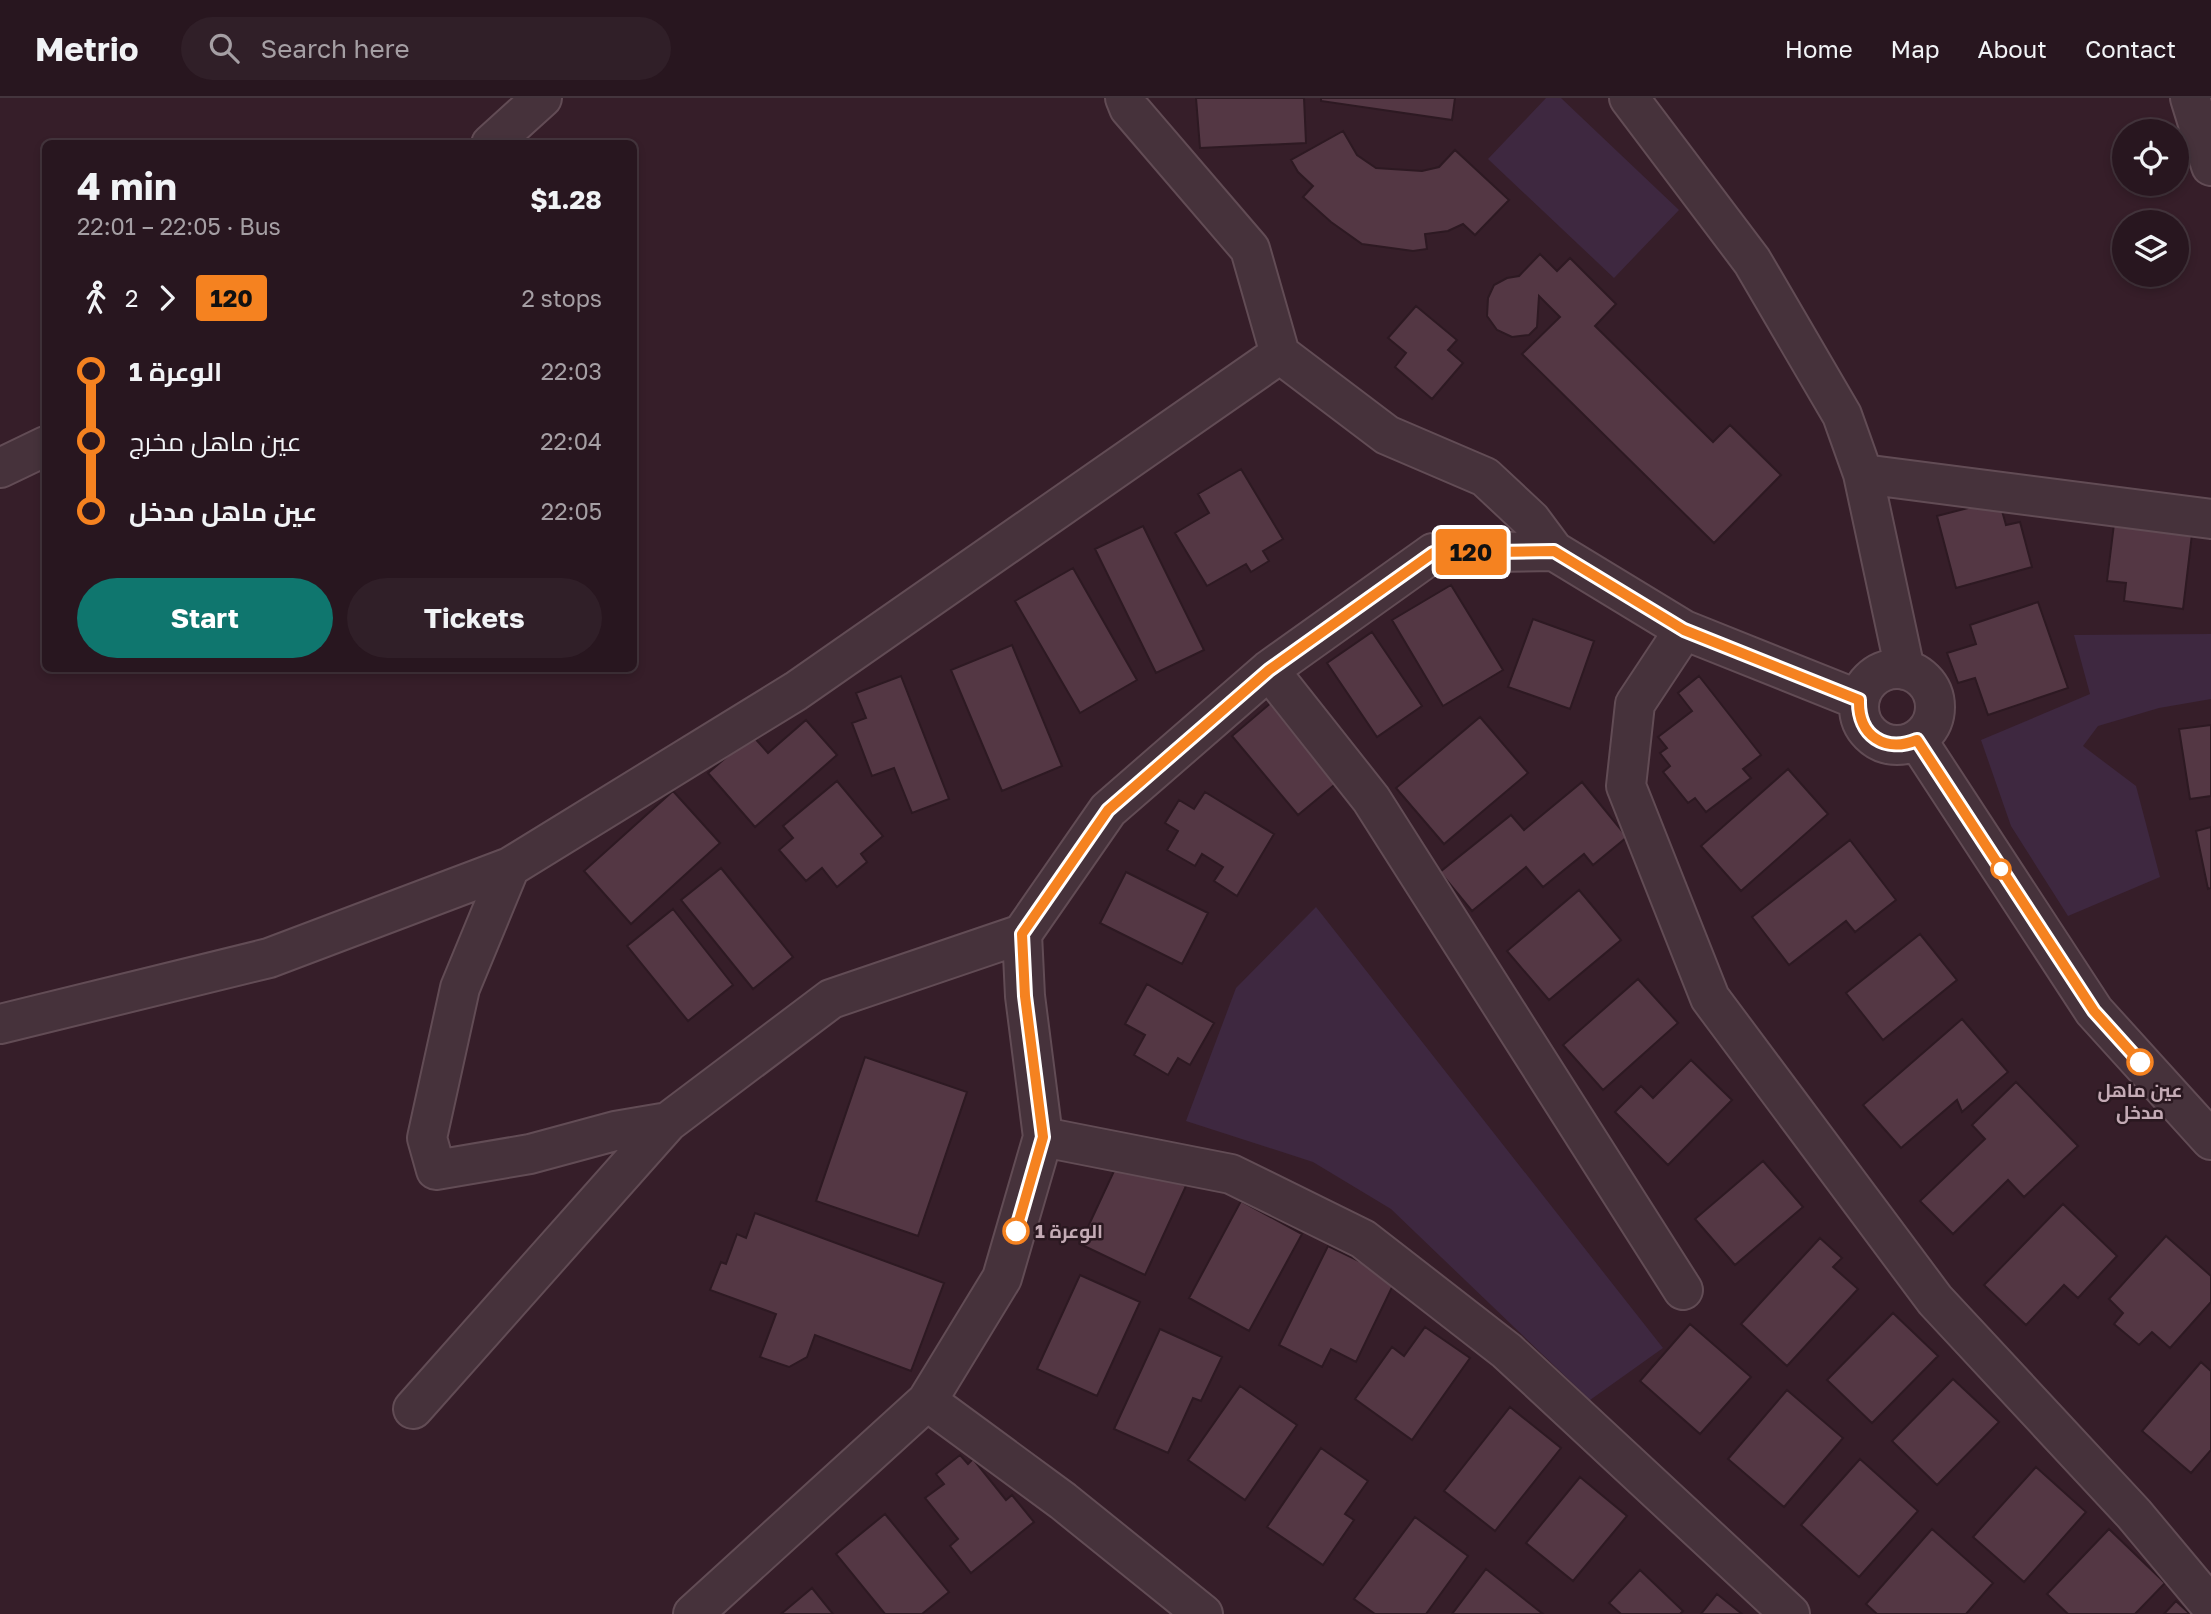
<!DOCTYPE html>
<meta charset="utf-8">
<style>
body{margin:0;font-family:"Golos Text",Cairo,sans-serif;background:#301f28;color:#f1f3f6;height:100vh;display:flex;flex-direction:column;font-size:26px;white-space:nowrap}
*{box-sizing:border-box;margin:0}
p{font-size:23px;color:#a59fa4}
.icon{flex:none;width:38px;height:38px;fill:none;stroke:currentColor;stroke-width:2;stroke-linecap:round;stroke-linejoin:round}
.map{position:relative;flex:1;overflow:hidden}
.drawer{position:absolute;left:42px;top:42px;width:595px;height:532px;display:flex;flex-direction:column;background:#28161f;border-radius:10px;box-shadow:0 4px 10px #0003,0 0 0 2px #44353d}
.drawer>*{flex:none}
.badge{padding:0 14px;border-radius:5px;font-size:24px;line-height:46px}
.fabs{position:absolute;left:2112px;top:21px;display:grid;gap:14px}
.fabs a{display:grid;place-items:center;width:77px;height:77px;border-radius:50%;background:#28161f;box-shadow:0 4px 10px #0003,0 0 0 2px #44353d;font-size:35px}
.map>.badge{position:absolute;translate:-50% -50%;box-shadow:0 0 0 4px #fff}
.legs{display:flex;align-items:center;gap:10px;height:77px;padding:0 35px;font-size:23px}
.legs p{margin-inline-start:auto}
.headline{display:flex;align-items:center;justify-content:space-between;height:119px;padding:0 35px}
h1{font-size:38px;font-weight:700;line-height:52px}
.action{display:flex;gap:14px;margin-top:auto;padding:14px 35px}
.action a{flex:1;height:80px;border-radius:42px;background:#0f766e;color:#fff;font-size:28px;font-weight:700;line-height:80px;text-align:center}
.action a+a{background:#301f28;color:#f1f3f6}
ul{padding:0 35px;list-style:none}
li{display:flex;align-items:center;gap:24px;height:70px;font-size:26px}
li i{display:grid;place-items:center;width:10px;height:100%;margin:0 9px;background:currentColor}
li i::after{content:'';width:18px;height:18px;margin:-9px;border:5px solid;border-radius:50%;background:#28161f}
li p{margin-inline-start:auto}
li:first-child i{background:linear-gradient(#0000 50%,currentColor 0)}
li:last-child i{background:linear-gradient(currentColor 50%,#0000 0)}
header{display:flex;align-items:center;gap:42px;box-sizing:border-box;height:98px;padding:0 35px;background:#28161f;border-bottom:2px solid #44353d}
header strong{font-size:33px}
nav{display:flex;gap:38px;margin-inline-start:auto;font-size:24px}
.search{width:490px;height:63px;background:#301f28;display:flex;align-items:center;gap:18px;box-sizing:border-box;padding:0 24px;border-radius:38px;color:#a59fa4;font-size:26px}
.map>svg:first-child{display:block}
.green{fill:#3e2840}
.building{fill:#543744;stroke:#2d1922;stroke-width:2}
.lines{fill:none;stroke-linecap:round;stroke-linejoin:round}
.minor-casing{stroke:#624c55;stroke-width:42}
.minor{stroke:#46323b;stroke-width:38}
.line-1-casing{stroke:#fff;stroke-width:16}
.line-1{stroke:#f58220;stroke-width:10}
.stop-1-dot{fill:#fff;stroke:#f58220;stroke-width:3.5}
.labels{text-anchor:middle;stroke-width:5;stroke-linejoin:round;paint-order:stroke}
.stop-label{font-size:19px;font-weight:bold;fill:#c4abb5;stroke:#2a1820}
</style>
<header>
<strong>Metrio</strong>
<div class="search"><svg class="icon" aria-label="search" viewBox="0 0 24 24"><circle cx="10" cy="10" r="6"/><path d="M15 15l6 6"/></svg>Search here</div>
<nav><a>Home</a><a>Map</a><a>About</a><a>Contact</a></nav>
</header>
<div class="map">
<svg width="2211" height="1516" viewBox="0 0 2211 1516">
<rect width="100%" height="100%" fill="#361e29"/>
<path class="green" d="M1546,0H1561L1679,112L1614,180L1488,61Z
M2211,536V601L2159,610L2098,628L2083,648L2136,688L2160,779L2068,818L2011,728L1981,642L2090,596L2074,537Z
M1316,809L1663,1250L1590,1302L1391,1111L1313,1064L1186,1023L1236,890Z"/>
<path class="building" d="M1196,0H1304L1306,45L1200,50Z
M1321,0H1455L1452,22L1321,3Z
M1343,33L1357,57L1376,70L1422,73L1439,69L1455,52L1509,102L1475,137L1463,126L1448,133L1425,136L1427,151L1413,153L1362,146L1331,124L1303,99L1313,88L1298,74L1291,62Z
M1540,156L1557,173L1570,160L1616,206L1595,228L1713,344L1730,327L1781,377L1714,445L1522,256L1560,219L1539,198L1537,229L1529,237L1512,239L1497,232L1487,218L1488,200L1494,187L1507,180L1519,178Z
M1416,208L1457,242L1448,252L1463,265L1432,301L1395,269L1406,255L1388,240Z
M1241,371L1283,441L1263,453L1269,463L1251,474L1246,466L1207,488L1175,435L1209,415L1198,396Z
M1999,402L2006,427L2020,424L2032,469L1956,490L1937,418Z
M2114,426L2192,436L2183,511L2124,503L2126,485L2107,483Z
M1143,428L1204,552L1156,575L1095,451Z
M1073,470L1137,582L1080,615L1015,503Z
M1451,487L1503,572L1443,608L1392,522Z
M2038,504L2068,590L1988,617L1975,580L1958,585L1947,555L1976,546L1970,527Z
M1533,521L1594,543L1570,611L1508,589Z
M1372,534L1422,608L1377,639L1327,565Z
M1012,547L1062,668L1002,693L951,572Z
M901,578L949,701L912,715L894,670L872,678L852,625L866,620L856,595Z
M1699,578L1761,657L1743,671L1751,680L1706,714L1695,700L1688,705L1663,674L1670,668L1660,655L1667,650L1658,639L1692,613L1678,595Z
M1272,604L1339,683L1298,717L1232,638Z
M1480,619L1528,675L1444,746L1396,690Z
M806,622L837,657L755,729L708,675L752,637L768,655Z
M2211,627V698L2190,701L2179,631Z
M1788,671L1828,716L1741,793L1701,748Z
M837,683L883,738L861,756L867,764L837,789L822,770L806,783L779,752L793,740L783,728Z
M1582,684L1627,739L1593,767L1584,756L1543,789L1526,769L1472,813L1440,774L1511,717L1524,732Z
M673,693L720,745L631,826L584,773Z
M1205,694L1274,736L1237,798L1214,783L1223,769L1202,756L1195,768L1167,752L1178,733L1165,725L1179,702L1194,711Z
M2211,729V790L2208,791L2196,733Z
M1850,742L1896,802L1855,834L1846,823L1789,867L1752,819Z
M721,770L793,859L753,891L681,802Z
M1126,774L1208,815L1182,866L1100,825Z
M1579,792L1621,842L1549,902L1507,853Z
M673,811L733,887L688,923L627,848Z
M1920,836L1957,882L1883,942L1846,895Z
M1638,881L1678,925L1603,992L1563,947Z
M1147,886L1214,925L1190,967L1178,960L1168,977L1134,957L1145,937L1125,926Z
M1962,921L2008,974L1962,1014L1957,1002L1901,1050L1863,1007Z
M865,959L967,994L918,1138L816,1103Z
M1691,962L1732,1002L1668,1067L1615,1014L1641,988L1653,1000Z
M2016,984L2078,1048L2024,1099L2008,1082L1953,1136L1920,1103L1985,1041L1972,1027Z
M1121,1058L1186,1088L1145,1177L1080,1146Z
M1763,1063L1803,1109L1735,1167L1695,1121Z
M1241,1103L1302,1136L1249,1233L1189,1200Z
M2063,1106L2117,1158L2078,1200L2064,1187L2026,1227L1984,1187Z
M755,1115L944,1185L911,1273L815,1237L807,1259L789,1269L760,1259L776,1216L710,1192L721,1164L726,1166L737,1136L746,1140Z
M2166,1138L2211,1178V1204L2170,1250L2152,1234L2139,1247L2114,1226L2123,1215L2109,1201Z
M1820,1140L1842,1160L1833,1169L1858,1191L1787,1268L1741,1226Z
M1328,1148L1396,1181L1356,1264L1331,1251L1322,1269L1279,1247Z
M1080,1177L1140,1204L1097,1298L1037,1271Z
M1893,1215L1938,1258L1872,1325L1827,1282Z
M1690,1226L1751,1279L1700,1336L1640,1283Z
M1425,1229L1470,1260L1412,1342L1355,1301L1392,1249L1404,1258Z
M1160,1231L1222,1259L1201,1303L1193,1300L1168,1355L1114,1331Z
M2201,1264L2211,1273V1352L2191,1375L2142,1333Z
M1953,1281L1999,1324L1937,1387L1892,1343Z
M1240,1288L1297,1327L1245,1402L1188,1362Z
M1787,1292L1843,1340L1784,1409L1728,1361Z
M1510,1309L1561,1350L1495,1433L1444,1393Z
M1321,1350L1368,1383L1345,1416L1354,1422L1323,1467L1267,1429Z
M960,1357L968,1366L973,1361L1006,1402L1012,1397L1034,1424L971,1475L950,1448L958,1441L925,1400L944,1386L936,1376Z
M1860,1361L1918,1413L1859,1479L1801,1427Z
M2036,1369L2086,1414L2024,1484L1973,1439Z
M1580,1379L1627,1418L1573,1483L1526,1445Z
M885,1416L949,1494L922,1516H885L836,1456Z
M1415,1419L1468,1458L1426,1516H1375L1354,1501Z
M1932,1431L1993,1485L1966,1516H1877L1866,1506Z
M2109,1431L2165,1485L2135,1516H2068L2047,1496Z
M1486,1471L1543,1516H1452Z
M1640,1472L1683,1513L1680,1516H1621L1609,1505Z
M812,1490L833,1516H781Z
M1717,1496L1742,1516H1701Z
M2176,1503L2190,1516H2164Z"/>
<g class="lines">
<g class="minor-casing">
<path id="minor" d="M1125,0L1129,10L1250,151L1280,256L1387,337L1485,379L1531,422L1554,453
M1629,0L1752,163L1842,317L1863,376L1905,572
M2190,0L2211,68
M491,46L542,0
M0,370L46,348
M1863,376L2211,421
M1684,532L1635,606L1626,688L1710,900L1935,1202L2134,1416L2211,1508
M1859 609a38 38 0 1 1 76 0a38 38 0 1 1-76 0Z
M1269,572L1371,701L1683,1192
M1917,642L2094,913L2211,1042
M510,769L460,890L427,1040L436,1072L530,1056L615,1033L668,1024
M0,926L269,860L510,769L796,593L1280,256
M1043,1039L1231,1076L1363,1141L1507,1253L1790,1516
M927,1303L1063,1403L1203,1516
M413,1311L668,1024L831,901L1022,836
M693,1516L927,1303L1002,1180L1043,1039L1025,898L1022,836L1108,712L1269,572L1433,455L1554,453L1684,532L1859,602"/>
</g>
<use href="#minor" class="minor"/>
</g>
<g class="lines">
<g class="line-1-casing">
<path id="line-1" d="M1016,1133L1043,1039L1025,898L1022,836L1108,712L1269,572L1433,455L1554,453L1684,532L1859,602C1858,638 1885,655 1917,642L2094,913L2140,964"/>
</g>
<use href="#line-1" class="line-1"/>
</g>
<g class="stop-1-dot">
<circle cx="2001" cy="771" r="9"/>
<circle cx="2140" cy="964" r="12"/>
<circle cx="1016" cy="1133" r="12"/>
</g>
<g class="labels">
<g class="stop-label">
<text x="2140" y="999">عين ماهل<tspan x="2140" dy="22">مدخل</tspan></text>
<text x="1035" y="1140" text-anchor="start">الوعرة 1</text>
</g>
</g>
</svg>
<div class="fabs">
<a><svg class="icon" aria-label="locate" viewBox="0 0 24 24"><circle cx="12" cy="12" r="6"/><path d="M12 2v4M12 18v4M2 12h4M18 12h4"/></svg></a>
<a><svg class="icon" aria-label="layers" viewBox="0 0 24 24"><path d="M12 4l9 5-9 5-9-5zM3 14l9 5 9-5"/></svg></a>
</div>
<b class="badge" style="left:1471px;top:454px;background:#f58220;color:#111">120</b>
<section class="drawer">
<div class="headline"><div><h1>4 min</h1><p>22:01 – 22:05 · Bus</p></div><b>$1.28</b></div>
<div class="legs"><svg class="icon" aria-label="walk" viewBox="0 0 24 24"><circle cx="13" cy="4" r="2"/><path d="M13 8l-2 6 4 7M11 14l-3 7M7 12l3-4h3l4 4"/></svg>2<svg class="icon" aria-label="forward" viewBox="0 0 24 24"><path d="M9 5l7 7-7 7"/></svg><b class="badge" style="background:#f58220;color:#111">120</b><p>2 stops</p></div>
<ul>
<li><i style="color:#f58220"></i><b>الوعرة 1</b><p>22:03</p></li>
<li><i style="color:#f58220"></i><span>عين ماهل مخرج</span><p>22:04</p></li>
<li><i style="color:#f58220"></i><b>عين ماهل مدخل</b><p>22:05</p></li>
</ul>
<div class="action"><a>Start</a><a>Tickets</a></div>
</section>
</div>
